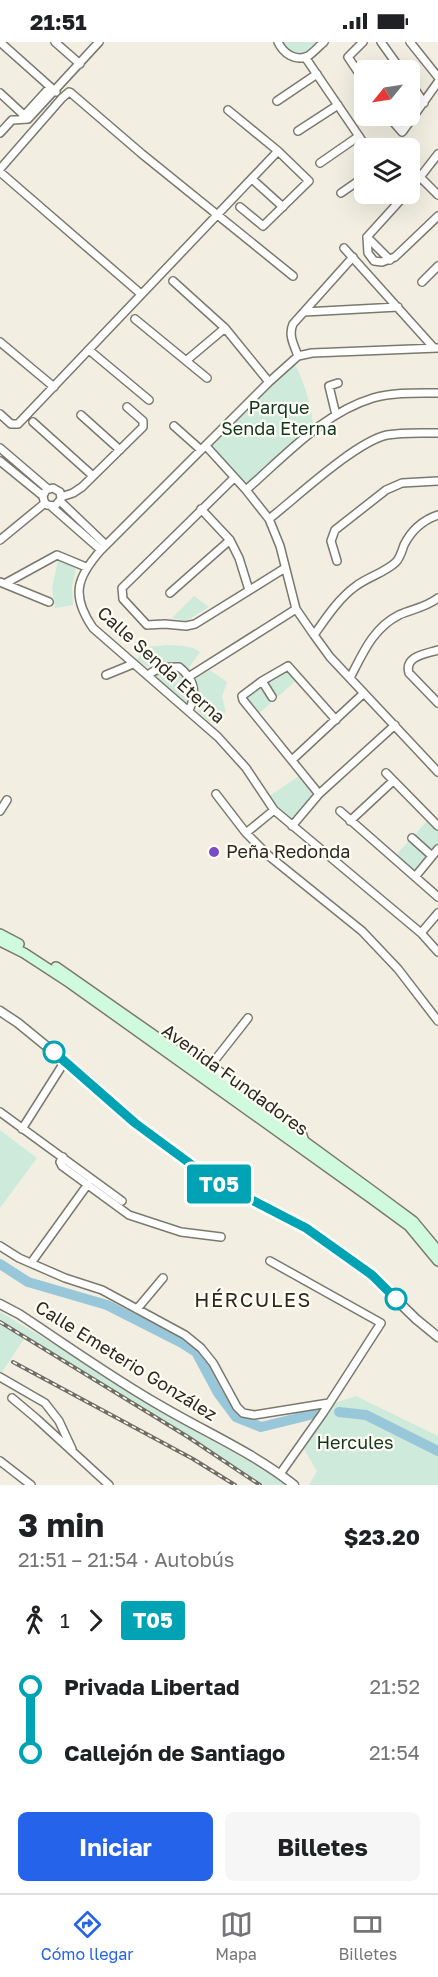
<!DOCTYPE html>
<html lang="es">
<meta charset="utf-8">
<style>
body{margin:0;font-family:"Golos Text",sans-serif;background:#f6f6f6;color:#202124;height:100vh;display:flex;flex-direction:column;font-size:22px;white-space:nowrap}
*{box-sizing:border-box;margin:0}
p{font-size:20px;color:#757577}
.icon{flex:none;width:33px;height:33px;fill:none;stroke:currentColor;stroke-width:2;stroke-linecap:round;stroke-linejoin:round}
.map{position:relative;height:1443px;overflow:hidden}
.details{display:flex;flex-direction:column;background:#fff;flex:1}
.details>*{flex:none}
.badge{padding:0 12px;border-radius:4px;font-size:21px;line-height:39px}
.needle{width:39px;rotate:240deg}
.fabs{position:absolute;left:354px;top:18px;display:grid;gap:12px}
.fabs a{display:grid;place-items:center;width:66px;height:66px;border-radius:9px;background:#fff;box-shadow:0 6px 24px #0002;font-size:30px}
.map>.badge{position:absolute;translate:-50% -50%;box-shadow:0 0 0 3px #fff}
.legs{display:flex;align-items:center;gap:9px;height:66px;padding:0 18px;font-size:20px}
.legs p{margin-inline-start:auto}
.overview{display:flex;align-items:center;justify-content:space-between;height:102px;padding:0 18px}
h1{font-size:33px;font-weight:700;line-height:45px}
.button{display:flex;gap:12px;margin-top:auto;padding:12px 18px}
.button a{flex:1;height:69px;border-radius:9px;background:#2563eb;color:#fff;font-size:24px;font-weight:700;line-height:69px;text-align:center}
.button a+a{background:#f6f6f6;color:#202124}
ul{padding:0 18px;list-style:none}
li{display:flex;align-items:center;gap:21px;height:66px;font-size:22px}
li i{display:grid;place-items:center;width:9px;height:100%;margin:0 8px;background:currentColor}
li i::after{content:'';width:15px;height:15px;margin:-8px;border:4px solid;border-radius:50%;background:#fff}
li p{margin-inline-start:auto}
li:first-child i{background:linear-gradient(#0000 50%,currentColor 0)}
li:last-child i{background:linear-gradient(currentColor 50%,#0000 0)}
.status{display:flex;justify-content:space-between;align-items:center;height:42px;padding:0 30px;background:#fff;direction:ltr}
.status svg{height:16px;fill:currentColor}
.tab-bar{display:flex;justify-content:space-around;align-items:center;height:84px;border-top:2px solid #e0e0e0;background:#fff;font-size:16px;color:#757577}
.tab-bar a{display:grid;justify-items:center;gap:3px}
.tab-bar .selected{color:#2563eb}
.map>svg:first-child{display:block}
.green{fill:#ceeadb}
.lines{fill:none;stroke-linecap:round;stroke-linejoin:round}
.river{stroke:#98c7da;stroke-width:10}
.minor-casing{stroke:#7b796d;stroke-width:10}
.tertiary-casing{stroke:#7b796d;stroke-width:11}
.secondary-casing{stroke:#7b796d;stroke-width:12}
.minor{stroke:#fff;stroke-width:7}
.tertiary{stroke:#fff;stroke-width:8}
.secondary{stroke:#d0fadd;stroke-width:9}
.rail-casing{stroke:#6f6d65;stroke-width:4}
.rail{stroke:#fffdf2;stroke-width:1.5;stroke-dasharray:4.5;stroke-linecap:butt}
.line-1-casing{stroke:#fff;stroke-width:14}
.line-1{stroke:#00a3b4;stroke-width:9}
.poi-dot{fill:#764dc6;stroke:#fffdf2;stroke-width:2}
.stop-1-dot{fill:#fff;stroke:#00a3b4;stroke-width:3}
.labels{text-anchor:middle;stroke-width:4.5;stroke-linejoin:round;paint-order:stroke}
.park-label{font-size:18px;fill:#103525;stroke:#fffdf2}
.street-label{font-size:18px;fill:#2a2824;stroke:#fffdf2}
.poi-label{font-size:18px;fill:#2a2824;stroke:#fffdf2;text-anchor:start}
.neighbourhood-label{font-size:20px;letter-spacing:1.5px;fill:#2a2824;stroke:#fffdf2}
</style>
<div class="status"><b>21:51</b><svg viewBox="0 0 49 12"><path d="M0 12V9h3v3zM5 12V6h3v6zM10 12V3h3v9zM15 12V0h3v12zM26 1h20v11H26zM47 4h2v5h-2z"/></svg></div>
<div class="map">
<svg width="438" height="1443" viewBox="0 0 438 1443">
<rect width="100%" height="100%" fill="#f2efe2"/>
<path class="green" d="M281,0H317L303,12C293,12 284,10 281,0Z
M293,319C306,342 311,363 314,389L246,448L206,404Z
M58,518L76,526L72,545L73,563L55,566L52,546Z
M194,554L209,565L186,579L172,576Z
M167,603C178,604 192,603 200,610L188,627C175,618 161,618 147,625L137,618L144,605Z
M284,624L298,637L256,674L242,654Z
M179,625L194,648L189,668L148,633Z
M210,628L227,640L222,655L226,670L209,680L197,668L199,651L195,637Z
M302,732L319,752L292,784L265,757Z
M429,777L438,786V805L416,832L395,814Z
M0,1088L37,1116L0,1166Z
M0,1270L113,1337L174,1377L264,1427L285,1443H259L236,1426L26,1294L0,1333Z
M356,1354L438,1394V1443H309L317,1429L302,1404L331,1362Z"/>
<g class="lines">
<path class="river" d="M0,1222L28,1240L107,1263L182,1301L196,1310L218,1351L236,1375L261,1385L318,1371
M339,1370L366,1373L438,1409"/>
<g class="minor-casing">
<path id="minor" d="M0,0L56,50
M55,0L80,22
M278,0C283,11 295,20 308,14C313,11 319,4 324,0
M363,0L348,15L364,39
M381,0L401,28
M410,0L438,35
M305,15L367,106
M410,40L424,61
M0,51L27,76
M277,59L317,32
M228,68L278,109L309,139L263,184L240,165
M388,74L402,90L403,89L438,40
M21,77L50,45
M298,89L338,63
M0,91L12,78L28,77L99,0
M320,121L359,94
M0,127L62,56L69,50L71,51L142,112L293,234
M0,130L141,252
M420,135L438,153
M252,137L283,165
M410,148L438,112
M341,151L364,135
M406,152L367,195L368,211L374,219L382,220L395,215L438,174
M367,195L390,218
M344,206L434,306
M173,239L225,286L269,340
M422,240L438,224
M304,270L398,265
M135,277L207,336
M0,300L54,345
M438,306L312,311L298,314L269,340L101,508C76,536 71,554 93,586L218,695L246,726L274,768L421,891L438,910
M89,308L149,358
M298,314C294,303 288,293 293,282L353,215
M187,318L225,286
M0,372L11,382H18L278,109
M81,373L120,408
M336,373L329,344L338,341
M33,380L93,434
M174,384L201,408
M206,404L246,448L269,477L280,504L296,567L314,593L330,615L438,730
M0,406L48,447
M0,419L43,454L44,459L47,463L55,464L61,457L60,450L53,446L46,448L43,454
M234,436L122,546L123,557L147,583L165,582L186,584L195,582L285,526
M246,448C284,415 323,371 373,356C394,350 416,351 438,351
M61,455L73,451L82,445L143,385V379L127,365
M60,459L106,503
M52,465L101,508
M201,467L230,498L239,516L249,548
M269,477C296,456 355,400 387,393C403,390 421,391 438,391
M0,498L45,461
M337,519L331,499L335,488L386,448L402,441L438,439
M0,540L49,560
M6,541L57,513L86,525
M170,551L230,498
M314,593C326,576 339,556 356,544C368,535 386,530 396,520C400,516 402,509 404,503C411,489 423,478 438,473
M438,608C426,612 404,614 409,631L438,661
M106,633L133,622
M148,633C158,625 167,625 179,625C194,637 198,650 189,668
M190,634L296,567
M350,636C363,611 373,586 399,573C412,567 425,566 438,556
M262,639L272,655
M292,718L364,651
M386,731L438,784
M216,752L246,791L269,814L362,889L398,927L438,979
M319,752L243,658L242,654L262,639L288,624L336,678
M0,769L7,758
M340,769L438,855
M350,779L393,739
M292,784L319,752L395,683
M246,791L274,768
M412,796L432,814
M415,835L438,807
M421,891L438,871
M208,1030L220,1031L261,1063L286,1077L302,1090L305,1100
M221,1030L211,1023L248,976
M0,1070L122,1159
M22,1087L65,1019
M63,1115L60,1120L62,1124L129,1173L181,1190L221,1195
M0,1204L19,1216L65,1236L102,1248L185,1293L201,1306L213,1321L237,1365L243,1371L254,1373L329,1361
M270,1219L381,1281L323,1371L280,1432
M31,1221L88,1142
M137,1267L163,1236
M0,1335L45,1361L59,1379L72,1407
M12,1356L37,1377L109,1443
M0,1419L31,1443"/>
</g>
<g class="tertiary-casing">
<path id="tertiary" d="M0,969L18,981L89,1039L135,1081L211,1138L306,1186L372,1234L416,1277L438,1295
M0,1262L19,1272C66,1303 112,1336 161,1364C205,1390 254,1411 294,1443"/>
</g>
<g class="secondary-casing">
<path id="secondary" d="M0,892L19,902
M0,899L24,911L70,941L371,1156L409,1184L438,1219
M56,925L271,1075L375,1151L413,1179L438,1209"/>
</g>
<use href="#minor" class="minor"/>
<use href="#tertiary" class="tertiary"/>
<use href="#secondary" class="secondary"/>
<g class="rail-casing">
<path id="rail" d="M0,1280L188,1395L260,1443
M13,1320L193,1417L235,1443"/>
</g>
<use href="#rail" class="rail"/>
</g>
<g class="lines">
<g class="line-1-casing">
<path id="line-1" d="M54,1010L135,1081L211,1137L306,1186L372,1233L396,1257"/>
</g>
<use href="#line-1" class="line-1"/>
</g>
<circle class="poi-dot" cx="214" cy="810" r="6"/>
<g class="stop-1-dot">
<circle cx="54" cy="1010" r="10"/>
<circle cx="396" cy="1257" r="10"/>
</g>
<g class="labels">
<g class="park-label">
<text x="279" y="372">Parque<tspan x="279" dy="21">Senda Eterna</tspan></text>
<text x="355" y="1407">Hercules</text>
</g>
<g class="street-label">
<text transform="translate(161 623) rotate(42)" y="6">Calle Senda Eterna</text>
<text transform="translate(235 1038) rotate(36)" y="6">Avenida Fundadores</text>
<text transform="translate(126 1319) rotate(32)" y="6">Calle Emeterio González</text>
</g>
<g class="poi-label">
<text x="226" y="816">Peña Redonda</text>
</g>
<g class="neighbourhood-label">
<text x="253" y="1265">HÉRCULES</text>
</g>
</g>
</svg>
<div class="fabs">
<a><svg class="needle" viewBox="-14 -14 28 28"><path d="M0-13l5 13h-10z" fill="#e53935"/><path d="M0 13l5-13h-10z" fill="#757577"/></svg></a>
<a><svg class="icon" aria-label="layers" viewBox="0 0 24 24"><path d="M12 4l9 5-9 5-9-5zM3 14l9 5 9-5"/></svg></a>
</div>
<b class="badge" style="left:219px;top:1142px;background:#00a3b4;color:#fff">T05</b>
</div>
<section class="details">
<div class="overview"><div><h1>3 min</h1><p>21:51 – 21:54 · Autobús</p></div><b>$23.20</b></div>
<div class="legs"><svg class="icon" aria-label="walk" viewBox="0 0 24 24"><circle cx="13" cy="4" r="2"/><path d="M13 8l-2 6 4 7M11 14l-3 7M7 12l3-4h3l4 4"/></svg>1<svg class="icon" aria-label="forward" viewBox="0 0 24 24"><path d="M9 5l7 7-7 7"/></svg><b class="badge" style="background:#00a3b4;color:#fff">T05</b></div>
<ul>
<li><i style="color:#00a3b4"></i><b>Privada Libertad</b><p>21:52</p></li>
<li><i style="color:#00a3b4"></i><b>Callejón de Santiago</b><p>21:54</p></li>
</ul>
<div class="button"><a>Iniciar</a><a>Billetes</a></div>
</section>
<nav class="tab-bar">
<a class="selected"><svg class="icon" aria-label="directions" viewBox="0 0 24 24"><path d="M12 3l9 9-9 9-9-9zM9 14v-3h6M13 9l2 2-2 2"/></svg>Cómo llegar</a>
<a><svg class="icon" aria-label="map" viewBox="0 0 24 24"><path d="M3 6l6-2 6 2 6-2v14l-6 2-6-2-6 2zM9 4v14M15 6v14"/></svg>Mapa</a>
<a><svg class="icon" aria-label="tickets" viewBox="0 0 24 24"><path d="M3 7h18v10H3zM15 7v10"/></svg>Billetes</a>
</nav>
